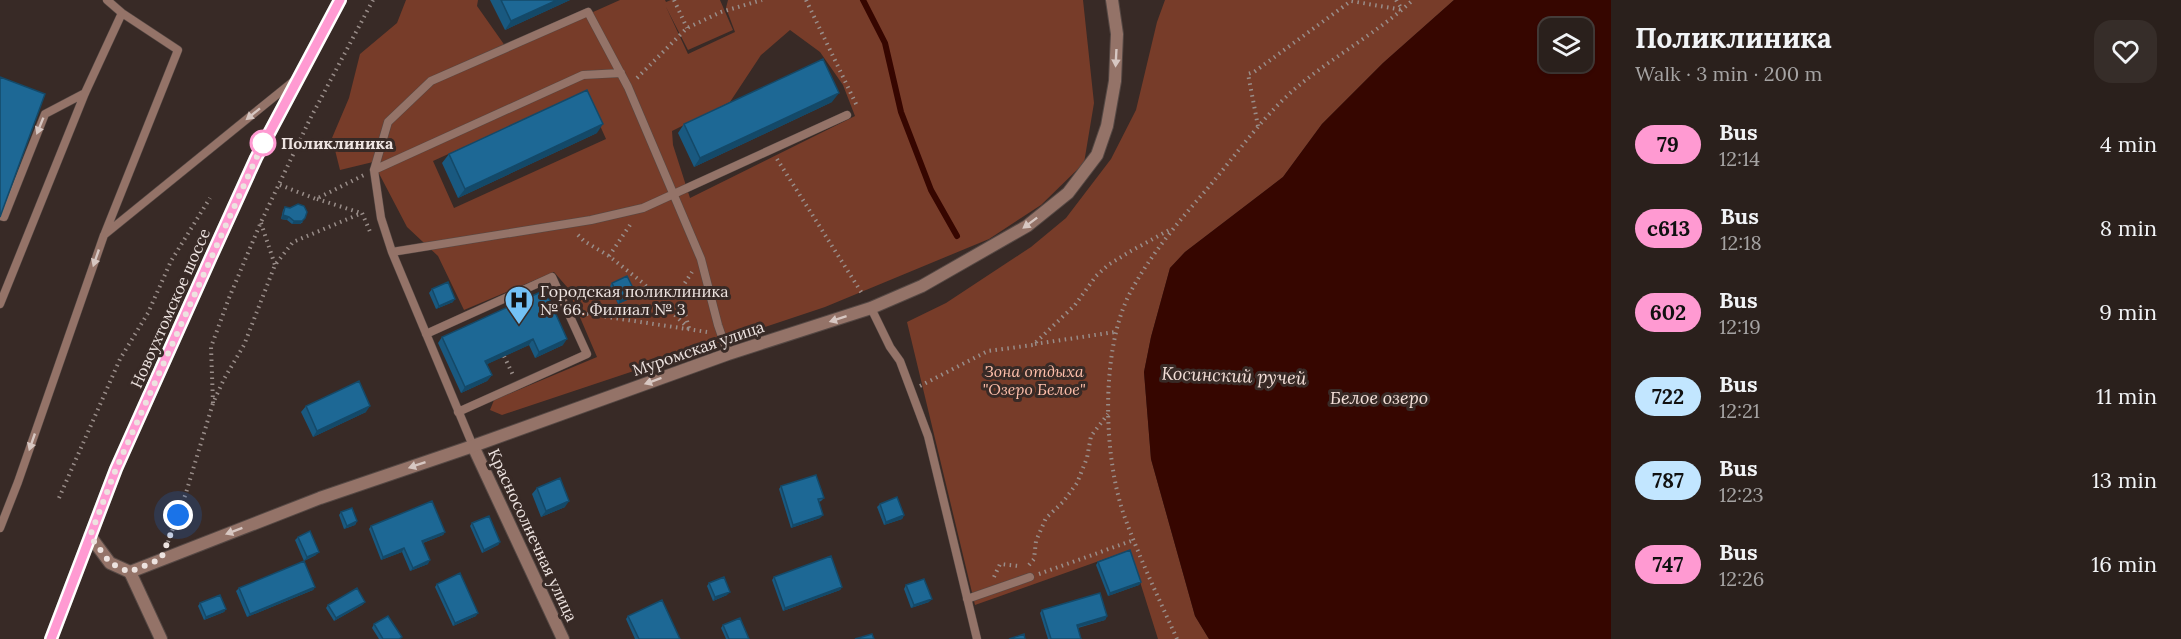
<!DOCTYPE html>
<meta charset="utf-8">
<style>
body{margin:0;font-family:Lora,serif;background:#362d29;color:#f1f3f6;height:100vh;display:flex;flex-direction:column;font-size:22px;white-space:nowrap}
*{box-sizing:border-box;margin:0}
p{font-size:20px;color:#a5a3a3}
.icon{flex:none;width:33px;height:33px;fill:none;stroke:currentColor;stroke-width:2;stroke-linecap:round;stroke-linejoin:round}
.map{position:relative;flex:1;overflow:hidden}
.panel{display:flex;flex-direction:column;background:#2a201c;width:570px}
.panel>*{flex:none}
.badge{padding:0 12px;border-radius:20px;font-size:21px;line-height:39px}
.tools{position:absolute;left:1539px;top:18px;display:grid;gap:12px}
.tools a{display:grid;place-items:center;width:54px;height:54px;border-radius:12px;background:#2a201c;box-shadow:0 2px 4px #0004,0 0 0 2px #463e3b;font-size:30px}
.you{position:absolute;width:30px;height:30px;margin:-15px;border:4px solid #fff;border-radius:50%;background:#1a73e8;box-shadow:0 0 0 9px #1a73e833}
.map>.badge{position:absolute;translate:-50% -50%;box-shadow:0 0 0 3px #fff}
.round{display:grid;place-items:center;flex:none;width:63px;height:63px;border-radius:18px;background:#362d29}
.summary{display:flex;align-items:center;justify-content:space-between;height:102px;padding:0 24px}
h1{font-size:28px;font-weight:700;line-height:45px}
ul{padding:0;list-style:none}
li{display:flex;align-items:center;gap:18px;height:84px;padding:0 24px}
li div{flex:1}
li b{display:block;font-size:22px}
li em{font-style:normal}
li .badge{min-width:66px;font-weight:700;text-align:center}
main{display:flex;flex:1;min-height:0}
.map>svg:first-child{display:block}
.green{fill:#773c29;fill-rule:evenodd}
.water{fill:#360600;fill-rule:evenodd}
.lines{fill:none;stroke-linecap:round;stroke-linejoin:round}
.stream{stroke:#360600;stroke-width:6}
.service-casing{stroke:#554844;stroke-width:9}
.minor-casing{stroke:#554844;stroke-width:14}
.tertiary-casing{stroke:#554844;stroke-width:14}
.secondary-casing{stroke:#554844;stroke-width:14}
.path{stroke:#998d89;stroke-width:4;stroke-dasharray:1.5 4.5;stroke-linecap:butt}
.service{stroke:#947368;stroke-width:8}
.minor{stroke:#947368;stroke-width:12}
.tertiary{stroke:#947368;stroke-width:12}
.secondary{stroke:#ce9988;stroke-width:12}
.wall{fill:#195980}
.shaded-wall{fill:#144968}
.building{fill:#1d6895;stroke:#144968;stroke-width:1.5}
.oneway{fill:#d7c7c2}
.line-casing{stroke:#fff;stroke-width:14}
.line{stroke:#ff9ad2;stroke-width:9}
.walk{stroke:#ede3e0;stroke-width:6;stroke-dasharray:0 10.8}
.stop-dot{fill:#fff;stroke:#ff9ad2;stroke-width:3}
.labels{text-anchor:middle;stroke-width:6;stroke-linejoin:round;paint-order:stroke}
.stop-label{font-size:16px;font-weight:bold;fill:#ede3e0;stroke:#382a26;text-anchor:start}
.poi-label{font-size:16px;fill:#ede3e0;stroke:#382a26;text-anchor:start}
.street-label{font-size:16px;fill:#ede3e0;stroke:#382a26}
.park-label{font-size:16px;font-style:italic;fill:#febfab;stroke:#382a26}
.water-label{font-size:18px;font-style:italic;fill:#f4dfd8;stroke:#382a26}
</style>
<main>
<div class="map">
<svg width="1611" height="639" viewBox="0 0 1611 639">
<rect width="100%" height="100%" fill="#382a26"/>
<path class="green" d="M406,0H478L477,6L508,50L620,0H665L666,2L671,0H720L733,30L688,50L666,7L688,54L735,32L726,8L728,0H1083L1094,103L1084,163L1041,205L989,239L825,307L502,415L490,410L494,400L597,357L567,287L554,272L464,310L438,256L407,227L373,162L340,170L332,138L349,98L360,54L397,23ZM790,30L820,52L843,85L855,116L690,198L673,145L672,131L730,102L761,55ZM585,92L606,139L454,208L433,161ZM610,286L634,297H633L618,304Z
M1165,0H1454L1383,63L1322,124L1283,177L1185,252L1170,268L1151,337L1144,372L1151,459L1195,616L1209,639H1158L1130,550L975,605L907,322L946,303L1031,247L1066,218L1111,159L1136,110L1157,22Z"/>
<path class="water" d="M1454,0H1611V639H1209L1195,616L1151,459L1144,372L1151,337L1170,268L1185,252L1283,177L1322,124L1383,63ZM1550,28H1582V62H1550Z"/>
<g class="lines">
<path class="stream" d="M863,0L885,43L901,112L931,190L957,236"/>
<g class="service-casing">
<path id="service" d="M374,170L583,75L621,73
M0,216L4,217L45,114L85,93
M105,233L178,50L122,13L107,0
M392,252L591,220L643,208L847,115
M0,304L85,93L122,13
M871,308L890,347L900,361L928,436L977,639
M426,334L552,277L587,354L458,412
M473,446L392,252L381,218L374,170L388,122L431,81L588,12L628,87L701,259L718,325L728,354
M0,528L18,482L104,235L295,80
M967,599L1030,577"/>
</g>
<g class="minor-casing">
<path id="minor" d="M473,446L563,639
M130,572L161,639"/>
</g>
<g class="tertiary-casing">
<path id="tertiary" d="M90,536L110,563L130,572L320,498L473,446L728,354L871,308L922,286L1027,226L1068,193L1097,155L1107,126L1115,81L1117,34L1112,0"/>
</g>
<g class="secondary-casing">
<path id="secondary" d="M51,639L116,469L211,257L256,158L340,0"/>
</g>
<path class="path" d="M674,0L687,28
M806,0L857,106
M1396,0L1402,9
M637,78L687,28L721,12L762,0
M1258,126L1248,74L1254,72L1351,1L1403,10
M777,159L863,295
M280,185L316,199L364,175
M317,199L361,213
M261,223L275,265
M578,235L584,241L609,256L643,283L689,329
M609,256L630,225
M581,313L707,332
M689,328L679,292L692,272
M1035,344L1115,332
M504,356L513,375
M920,386L988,351L1033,345L1075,305L1096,276L1108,265L1131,251L1171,229
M213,403L211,347L229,298L261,222L310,119L373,0
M59,498L120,359L148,313L171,261L210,198
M168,542L186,493L213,403L224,379L244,345L275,265L293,242L362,213L371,234
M1029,565L1034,559L1036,541L1046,518L1063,502L1077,483L1087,458L1091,436L1108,414
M1039,574L1134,540
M994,577L1000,564L1019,566
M1177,639C1159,599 1140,559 1125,518C1103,458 1100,348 1131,291C1151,254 1179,221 1207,189C1236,155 1263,116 1297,87C1334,56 1377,33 1413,0"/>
<use href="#service" class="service"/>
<use href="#minor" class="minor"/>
<use href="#tertiary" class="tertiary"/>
<use href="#secondary" class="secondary"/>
</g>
<path class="wall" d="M490,0H570L505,30Z
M832,102L694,167L678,133L684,124Z
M597,133L458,198L442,163L449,154Z
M285,207L303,222L300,224H292L287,220L281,219L283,210Z
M612,283L636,294L634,297L618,304L610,286Z
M432,289L453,302L436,309L429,293Z
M545,290L563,345L535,358L529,345L487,364L492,375L487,381L461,393L438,343L442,337Z
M306,406L366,412L313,437L301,412Z
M781,486L824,498L821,501L819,502L820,518L791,528L779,489Z
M537,488L565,507L541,517L532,494Z
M880,504L904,515L902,519L884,525L877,507Z
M341,512L357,521L355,525L344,529L339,515Z
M472,523L500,542L498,545L482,553L470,526Z
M371,526L445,532L443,535L423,543L428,564L410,571L402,552L381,560L369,529Z
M298,537L316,555L304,561L295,540Z
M1098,562L1141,582L1139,585L1108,596L1096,565Z
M774,577L842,587L840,590L783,611L772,580Z
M709,583L727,595L713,601L707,586Z
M437,584L476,616L453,626L435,587Z
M906,585L929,602L911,608L904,589Z
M315,587L313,590L247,617L236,591L239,588Z
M365,602L362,605L334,621L326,608L328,605Z
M200,603L226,609L224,612L204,620L198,606Z
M1042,610L1107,616L1105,620L1078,628L1081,639H1048L1040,613Z
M628,616L680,639H635L626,619Z
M374,624L400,639H379L372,628Z
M723,625L749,639H726L721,628Z"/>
<path class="shaded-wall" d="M557,0H570L505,30L511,21Z
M839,93L832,102L694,167L700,158Z
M603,124L597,133L458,198L465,189Z
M283,215L289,217L287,220L281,219Z
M305,218L300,224H292L294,221Z
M636,294L634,297L618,304L620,301Z
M455,299L453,302L436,309L439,306Z
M533,339L529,345L481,367L485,361Z
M567,339L563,345L535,358L539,352Z
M492,375L487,381L461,393L465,387Z
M370,406L366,412L313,437L317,431Z
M569,501L565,507L541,517L546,511Z
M823,515L820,518L791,528L793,525Z
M904,515L902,519L884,525L886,522Z
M357,521L355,525L344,529L347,526Z
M445,532L443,535L420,544L422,541Z
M500,542L498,545L482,553L484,550Z
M404,548L402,552L381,560L383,557Z
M319,552L316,555L304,561L307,557Z
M430,560L428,564L410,571L413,568Z
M1141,582L1139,585L1108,596L1110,593Z
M315,587L313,590L247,617L250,614Z
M842,587L840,590L783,611L785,608Z
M730,592L727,595L713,601L715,597Z
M932,599L929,602L911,608L914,605Z
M365,602L362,605L334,621L336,618Z
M226,609L224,612L204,620L206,617Z
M478,613L476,616L453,626L455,623Z
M1107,616L1105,620L1075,628L1077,625Z"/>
<path class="building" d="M501,0H557L511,21Z
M823,59L839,93L700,158L684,124Z
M0,77L45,94L0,217Z
M587,90L603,124L465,189L449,154Z
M298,204L304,206L307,212L305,218L302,221H294L289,217L283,215L285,207L290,208Z
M627,276L636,294L620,301L612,283Z
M448,282L455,299L439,306L432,289Z
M545,290L567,339L539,352L533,339L485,361L492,375L465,387L442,337Z
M359,381L370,406L317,431L306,406Z
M816,475L824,498L818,499L823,515L793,525L781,486Z
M560,478L569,501L546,511L537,488Z
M897,497L904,515L886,522L880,504Z
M432,501L445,532L422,541L430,560L413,568L404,548L383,557L371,526Z
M352,508L357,521L347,526L341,512Z
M489,516L500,542L484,550L472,523Z
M310,531L319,552L307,557L298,537Z
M1130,550L1141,582L1110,593L1098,562Z
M831,556L842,587L785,608L774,577Z
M304,561L315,587L250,614L239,588Z
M460,573L478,613L455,623L437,584Z
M724,577L730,592L715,597L709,583Z
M924,579L932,599L914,605L906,585Z
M357,588L365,602L336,618L328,605Z
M1100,593L1107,616L1077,625L1081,639H1051L1042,610Z
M220,595L226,609L206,617L200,603Z
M662,600L680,639H639L628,616Z
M388,616L402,637L399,639H383L374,624Z
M740,618L749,639H729L723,625Z
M872,634L874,639H855Z
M1024,634L1025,639H1009Z"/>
<defs><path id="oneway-solid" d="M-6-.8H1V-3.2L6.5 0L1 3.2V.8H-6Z" transform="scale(1.5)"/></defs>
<g class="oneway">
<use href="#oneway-solid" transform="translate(1116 58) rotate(93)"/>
<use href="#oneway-solid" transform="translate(253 114) rotate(141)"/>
<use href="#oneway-solid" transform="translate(40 126) rotate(112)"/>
<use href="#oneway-solid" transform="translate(1030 223) rotate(143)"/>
<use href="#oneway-solid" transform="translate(96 258) rotate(109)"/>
<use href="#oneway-solid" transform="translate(838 319) rotate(162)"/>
<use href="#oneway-solid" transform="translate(653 381) rotate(160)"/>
<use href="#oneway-solid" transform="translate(32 442) rotate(109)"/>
<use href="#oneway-solid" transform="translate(417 465) rotate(161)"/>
<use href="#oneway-solid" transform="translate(234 531) rotate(159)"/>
</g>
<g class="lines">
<g class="line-casing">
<path id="line" d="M51,639L116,469L211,257L256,158L340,0"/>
</g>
<use href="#line" class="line"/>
<path class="walk" d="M178,515L161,559L129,572L110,563L90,536L116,469L263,143"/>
</g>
<defs>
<g id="hospital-pin" transform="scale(1.5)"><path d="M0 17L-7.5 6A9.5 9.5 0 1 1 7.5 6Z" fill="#73c1f5" stroke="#382a26"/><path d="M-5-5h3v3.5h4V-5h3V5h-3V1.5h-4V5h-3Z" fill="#111"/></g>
</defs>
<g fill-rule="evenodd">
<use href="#hospital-pin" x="519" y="300"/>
</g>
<circle class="stop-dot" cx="263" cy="143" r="12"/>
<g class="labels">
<g class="stop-label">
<text x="281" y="149">Поликлиника</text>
</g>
<g class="poi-label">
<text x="540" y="297">Городская поликлиника<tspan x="540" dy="18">№ 66. Филиал № 3</tspan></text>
</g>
<g class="street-label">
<text transform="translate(170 308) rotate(-66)" y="6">Новоухтомское шоссе</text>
<text transform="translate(698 348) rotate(-19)" y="6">Муромская улица</text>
<text transform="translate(533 535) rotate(65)" y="6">Красносолнечная улица</text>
</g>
<g class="park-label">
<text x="1034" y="377">Зона отдыха<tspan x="1034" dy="18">"Озеро Белое"</tspan></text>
</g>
<g class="water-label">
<text transform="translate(1234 376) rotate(2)" y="6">Косинский ручей</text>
<text x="1379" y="404">Белое озеро</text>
</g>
</g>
</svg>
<div class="tools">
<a><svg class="icon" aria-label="layers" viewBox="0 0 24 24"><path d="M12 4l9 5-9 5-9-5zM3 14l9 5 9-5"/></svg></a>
</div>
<div class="you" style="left:178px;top:515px"></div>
</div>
<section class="panel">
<div class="summary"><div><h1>Поликлиника</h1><p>Walk · 3 min · 200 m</p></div><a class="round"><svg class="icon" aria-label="heart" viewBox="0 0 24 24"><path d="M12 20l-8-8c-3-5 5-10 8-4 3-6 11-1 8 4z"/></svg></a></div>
<ul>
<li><span class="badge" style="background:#ff9ad2;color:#111">79</span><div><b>Bus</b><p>12:14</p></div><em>4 min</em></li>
<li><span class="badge" style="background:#ff9ad2;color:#111">с613</span><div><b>Bus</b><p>12:18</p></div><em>8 min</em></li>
<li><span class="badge" style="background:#ff9ad2;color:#111">602</span><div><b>Bus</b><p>12:19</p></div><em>9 min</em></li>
<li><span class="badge" style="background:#c2e6ff;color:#111">722</span><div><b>Bus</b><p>12:21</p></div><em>11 min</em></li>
<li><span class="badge" style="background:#c2e6ff;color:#111">787</span><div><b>Bus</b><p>12:23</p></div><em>13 min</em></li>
<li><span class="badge" style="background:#ff9ad2;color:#111">747</span><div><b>Bus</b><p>12:26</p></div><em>16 min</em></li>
</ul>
</section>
</main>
